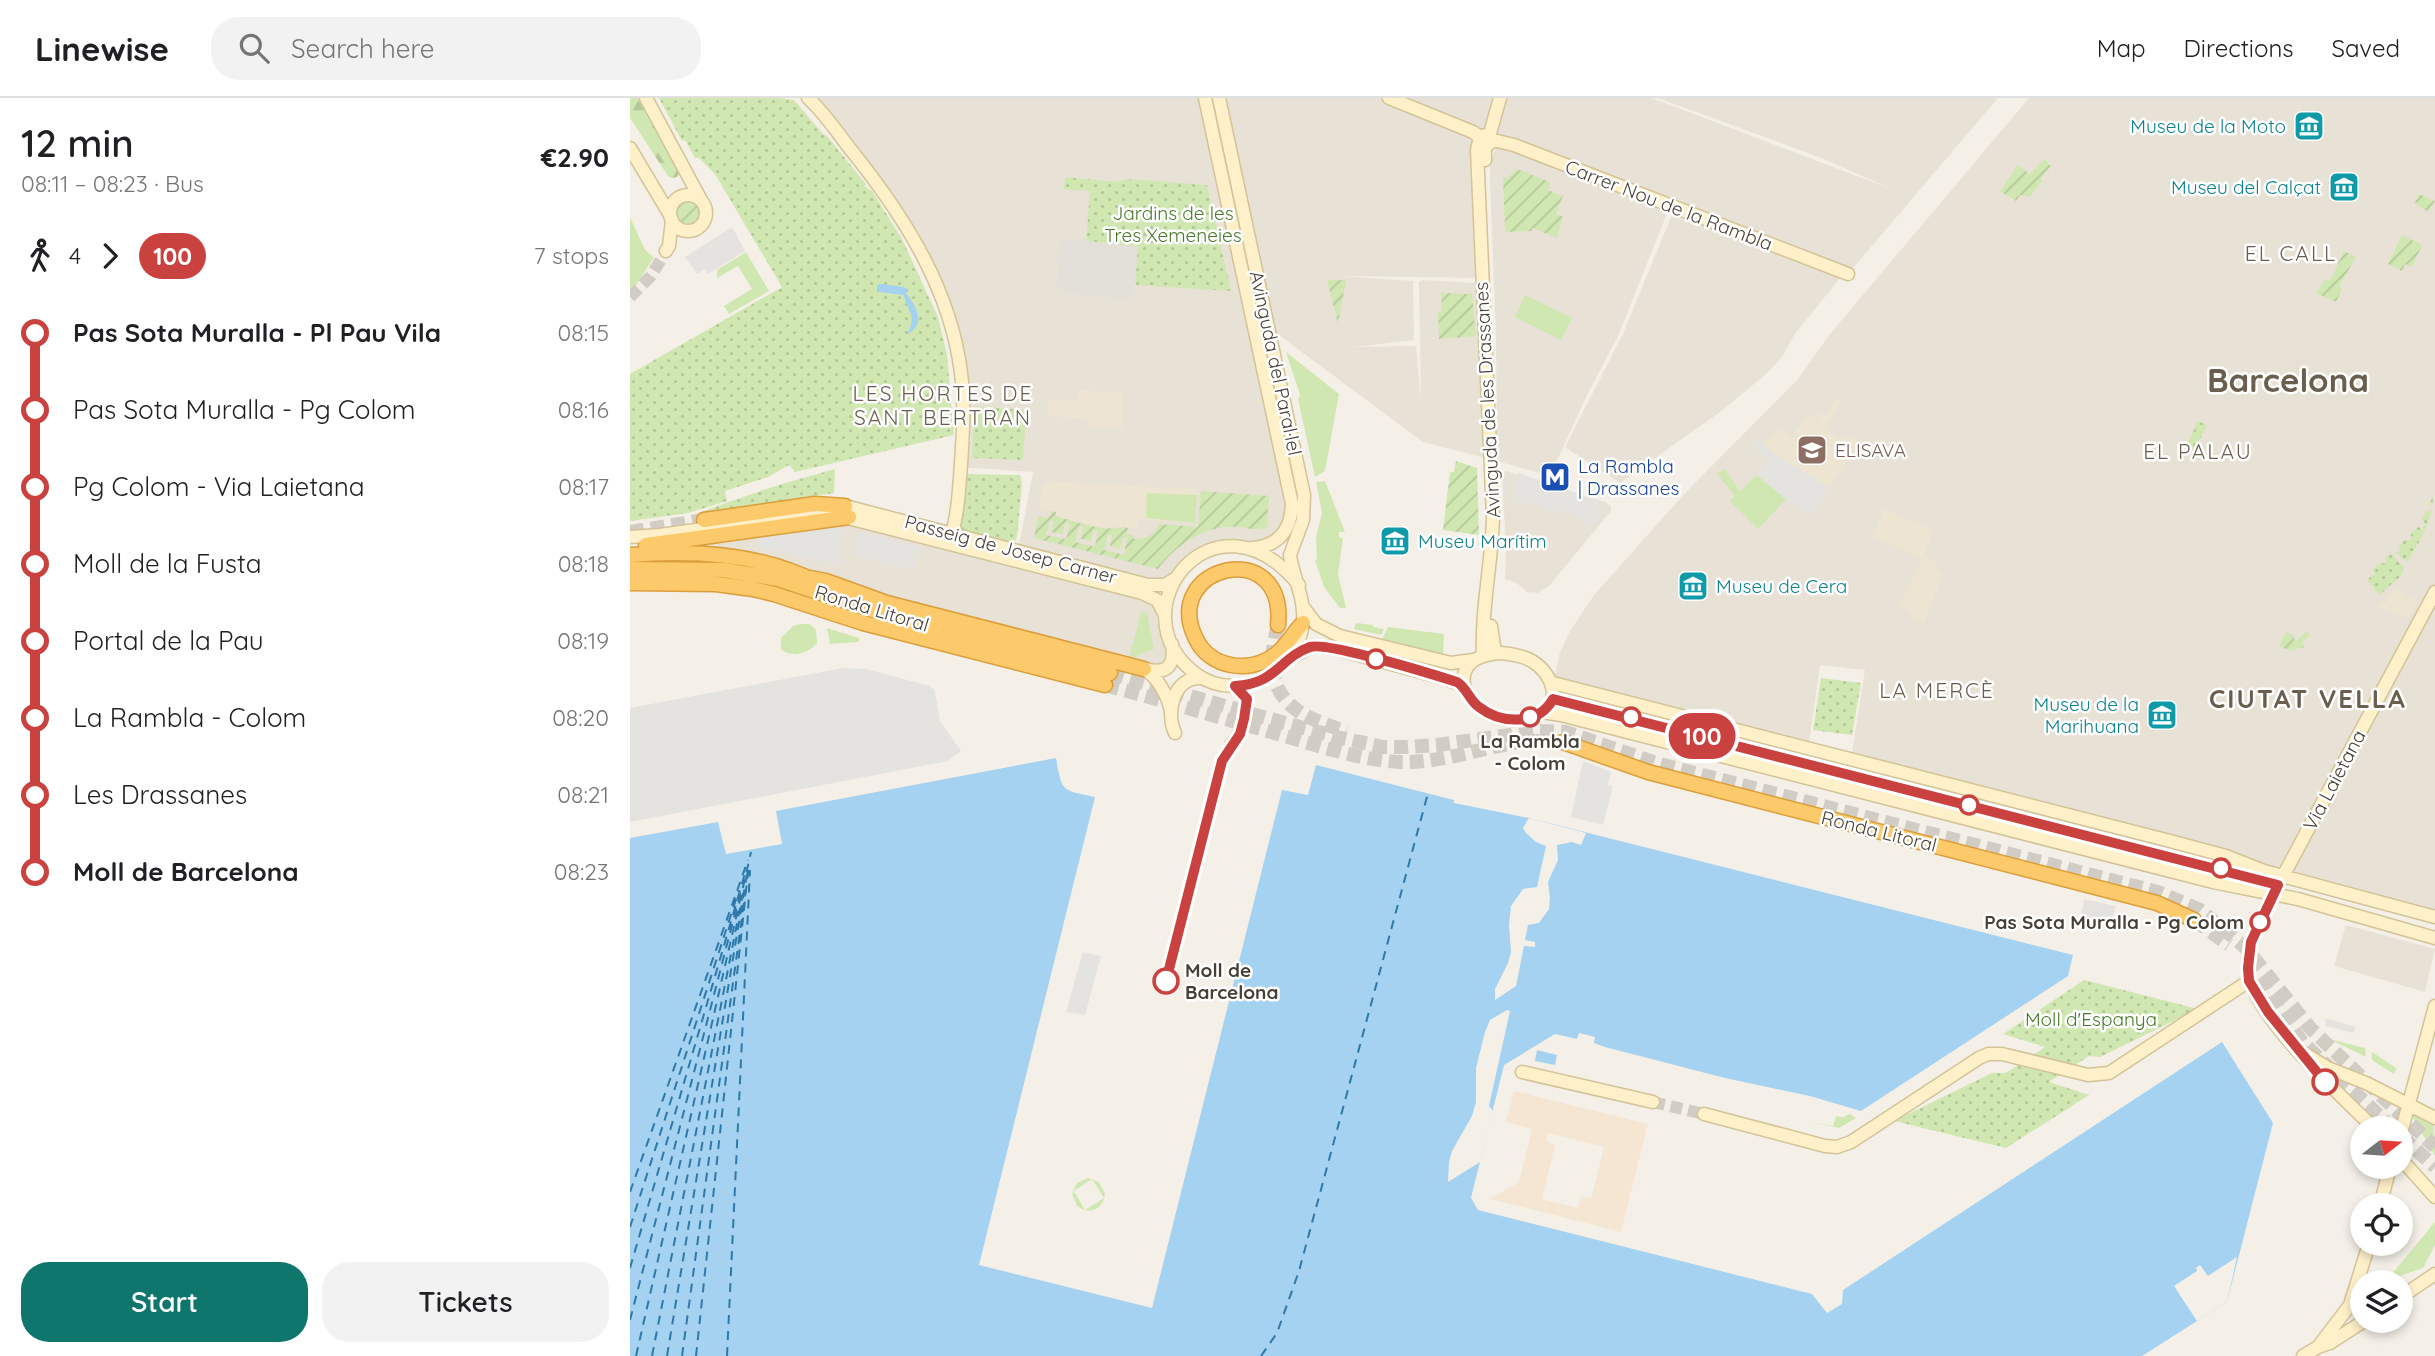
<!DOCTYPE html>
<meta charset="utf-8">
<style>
body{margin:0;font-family:Quicksand,sans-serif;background:#f2f2f2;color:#202124;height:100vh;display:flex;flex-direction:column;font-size:26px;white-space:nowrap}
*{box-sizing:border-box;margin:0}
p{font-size:23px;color:#757577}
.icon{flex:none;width:38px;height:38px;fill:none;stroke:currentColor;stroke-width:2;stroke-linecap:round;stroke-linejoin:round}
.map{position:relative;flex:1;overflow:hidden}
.details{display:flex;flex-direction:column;background:#fff;width:630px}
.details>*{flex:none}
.badge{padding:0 14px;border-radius:23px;font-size:24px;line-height:46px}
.needle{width:46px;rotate:73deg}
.controls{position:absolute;left:1720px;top:1018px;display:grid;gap:14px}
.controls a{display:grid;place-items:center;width:63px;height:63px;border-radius:50%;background:#fff;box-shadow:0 4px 10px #0003;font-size:35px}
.map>.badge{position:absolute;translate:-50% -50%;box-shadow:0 0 0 4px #fff}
.legs{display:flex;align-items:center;gap:10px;height:77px;padding:0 21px;font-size:23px}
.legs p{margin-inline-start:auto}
.headline{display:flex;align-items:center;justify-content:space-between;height:119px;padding:0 21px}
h1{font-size:38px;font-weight:600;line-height:52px}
.action{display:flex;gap:14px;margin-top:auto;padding:14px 21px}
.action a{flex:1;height:80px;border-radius:28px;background:#0f766e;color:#fff;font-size:28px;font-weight:600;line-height:80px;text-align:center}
.action a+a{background:#f2f2f2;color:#202124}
ul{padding:0 21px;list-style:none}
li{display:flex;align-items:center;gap:24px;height:77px;font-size:26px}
li i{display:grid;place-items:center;width:10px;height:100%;margin:0 9px;background:currentColor}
li i::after{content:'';width:18px;height:18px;margin:-9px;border:5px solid;border-radius:50%;background:#fff}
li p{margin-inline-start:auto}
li:first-child i{background:linear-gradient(#0000 50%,currentColor 0)}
li:last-child i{background:linear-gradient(currentColor 50%,#0000 0)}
header{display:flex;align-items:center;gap:42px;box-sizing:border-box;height:98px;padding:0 35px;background:#fff;border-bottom:2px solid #e0e0e0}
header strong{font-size:33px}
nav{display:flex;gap:38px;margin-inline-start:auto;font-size:24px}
.search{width:490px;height:63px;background:#f2f2f2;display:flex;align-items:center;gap:18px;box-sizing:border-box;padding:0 24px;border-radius:28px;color:#757577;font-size:26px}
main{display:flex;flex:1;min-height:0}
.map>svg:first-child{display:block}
.residential{fill:#e8e2d6}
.commercial{fill:#f5e6d3;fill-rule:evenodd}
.industrial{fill:#e3dfd9}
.education{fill:#ede5d2}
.grass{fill:#d0e7b1;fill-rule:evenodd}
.forest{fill:url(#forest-firs)}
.park{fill:url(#park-dots)}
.garden{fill:url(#garden-furrows);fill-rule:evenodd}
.parking{fill:#e5e3e0}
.water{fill:#a5d2f0}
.pier{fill:#f4f0e8}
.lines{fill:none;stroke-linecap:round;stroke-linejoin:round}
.canal{stroke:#a5d2f0;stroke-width:8}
.ferry{stroke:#2e79aa;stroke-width:2;stroke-dasharray:9 7;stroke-linecap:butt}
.secondary-tunnel{stroke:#d1cdc5;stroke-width:12;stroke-dasharray:12 6;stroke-linecap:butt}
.highway-tunnel{stroke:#d1cdc5;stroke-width:14;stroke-dasharray:14 7;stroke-linecap:butt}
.secondary-casing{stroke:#d3c398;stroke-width:15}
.highway-casing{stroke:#dc9e3a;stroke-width:17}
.secondary{stroke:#fef0c8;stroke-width:12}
.highway{stroke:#fcc96b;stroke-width:14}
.line-1-casing{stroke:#fff;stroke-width:16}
.line-1{stroke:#c9423f;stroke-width:10}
.stop-1-dot{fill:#fff;stroke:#c9423f;stroke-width:3.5}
.labels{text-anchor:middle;stroke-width:5;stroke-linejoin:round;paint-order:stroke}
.culture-label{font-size:19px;fill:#0d838f;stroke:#fff;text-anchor:end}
.street-label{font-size:19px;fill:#474037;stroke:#fff}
.park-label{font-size:19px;fill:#49792a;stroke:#fff}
.education-label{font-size:19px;fill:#785e54;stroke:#fff;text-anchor:start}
.transit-label{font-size:19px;fill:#164399;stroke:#fff;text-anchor:start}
.stop-label{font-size:19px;font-weight:bold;fill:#474037;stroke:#fff}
.neighbourhood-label{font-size:21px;letter-spacing:2px;fill:#6a5e4e;stroke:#fff}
.district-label{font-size:26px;font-weight:bold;letter-spacing:2px;fill:#6a5e4e;stroke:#fff}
.town-label{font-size:33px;font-weight:bold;fill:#6a5e4e;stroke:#fff}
</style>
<header>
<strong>Linewise</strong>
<div class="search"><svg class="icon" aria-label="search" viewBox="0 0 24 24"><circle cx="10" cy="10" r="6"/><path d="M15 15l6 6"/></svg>Search here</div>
<nav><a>Map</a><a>Directions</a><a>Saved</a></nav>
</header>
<main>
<section class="details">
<div class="headline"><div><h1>12 min</h1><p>08:11 – 08:23 · Bus</p></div><b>€2.90</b></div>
<div class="legs"><svg class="icon" aria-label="walk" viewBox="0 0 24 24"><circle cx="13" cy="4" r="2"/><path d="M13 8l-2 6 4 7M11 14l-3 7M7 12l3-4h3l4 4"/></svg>4<svg class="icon" aria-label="forward" viewBox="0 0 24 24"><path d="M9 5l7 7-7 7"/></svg><b class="badge" style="background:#c9423f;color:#fff">100</b><p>7 stops</p></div>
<ul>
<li><i style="color:#c9423f"></i><b>Pas Sota Muralla - Pl Pau Vila</b><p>08:15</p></li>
<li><i style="color:#c9423f"></i><span>Pas Sota Muralla - Pg Colom</span><p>08:16</p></li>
<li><i style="color:#c9423f"></i><span>Pg Colom - Via Laietana</span><p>08:17</p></li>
<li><i style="color:#c9423f"></i><span>Moll de la Fusta</span><p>08:18</p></li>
<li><i style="color:#c9423f"></i><span>Portal de la Pau</span><p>08:19</p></li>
<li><i style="color:#c9423f"></i><span>La Rambla - Colom</span><p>08:20</p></li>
<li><i style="color:#c9423f"></i><span>Les Drassanes</span><p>08:21</p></li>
<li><i style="color:#c9423f"></i><b>Moll de Barcelona</b><p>08:23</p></li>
</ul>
<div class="action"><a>Start</a><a>Tickets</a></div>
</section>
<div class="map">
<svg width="1805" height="1258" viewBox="0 0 1805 1258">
<defs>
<pattern id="forest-firs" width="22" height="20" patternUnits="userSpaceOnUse" patternTransform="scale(1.75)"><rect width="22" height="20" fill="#d0e7b1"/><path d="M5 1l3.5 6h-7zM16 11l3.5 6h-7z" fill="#b4c799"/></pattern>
<pattern id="park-dots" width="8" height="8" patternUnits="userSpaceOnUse" patternTransform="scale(1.75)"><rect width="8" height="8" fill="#d0e7b1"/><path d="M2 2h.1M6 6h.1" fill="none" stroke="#b4c799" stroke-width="1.8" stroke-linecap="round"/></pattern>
<pattern id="garden-furrows" width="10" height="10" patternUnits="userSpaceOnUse" patternTransform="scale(1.75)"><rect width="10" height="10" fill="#d0e7b1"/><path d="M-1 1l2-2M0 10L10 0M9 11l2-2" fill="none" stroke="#b4c799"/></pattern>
</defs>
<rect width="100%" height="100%" fill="#f4f0e8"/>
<path class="residential" d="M178,0H575L662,406L641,447L592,448L535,487L388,453L403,374L330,369L331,276L291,155Z
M589,0H752L843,36L847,180L710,178L783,183L784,242L724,249L786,248L791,304L789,184L793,182L848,185L859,361L793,344L638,229Z
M759,0H1022L1261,91L1194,61L1028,0H1368L1218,176L1040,108L988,238L957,297L920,378L867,363L866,240L860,82V64L867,47L856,38Z
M1399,0H1805V819L1221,661L1235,572L1190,567L1178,651L923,585L930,554L940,533L964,497L1055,395L1167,282L1200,236Z
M1043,114L1211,179L1164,237L1153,258L1135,277L1090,314L990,385L935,349L993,236Z
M876,373L975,404L981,408V413L919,488L908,495L897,494L888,486L875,481L876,452L872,376Z
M211,424L504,498L509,501L513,499L523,505L526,513L529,535L537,557L535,566L528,569L256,502L148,461L110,454L29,450Z
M1716,827L1805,851L1795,894L1704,868Z"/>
<path class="commercial" d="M884,993L1018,1026L991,1134L860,1101L889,1084L902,1031L876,1024ZM918,1035L974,1049L961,1101L951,1098L948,1110L912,1101L925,1047L916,1043Z"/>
<path class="industrial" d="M430,141L508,148L504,197H501V201L432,195V191L427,190Z"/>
<path class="education" d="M448,292L493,295V331L458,330L459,321L417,318L418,301L447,303Z
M1206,301L1212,303L1194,329L1198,332L1197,334L1211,343L1219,338L1229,344L1199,390L1147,358L1133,345L1152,331L1164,341V336L1178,316L1187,322L1191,314L1196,317Z
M419,383L567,392L565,425L508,421L507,430H490L485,428L478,431L463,430L450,424L435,423L426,418V414L409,412L412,388Z
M1255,411L1304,433L1293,458L1308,465L1305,473L1312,476L1295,524L1280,520L1282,514L1269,510L1292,461L1243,438Z
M1766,491L1774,496L1773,500L1776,501L1778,498L1788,503L1779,520L1749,510L1748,507L1753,502L1756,506L1758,504L1756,500Z"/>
<path class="grass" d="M0,119L15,152L24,159L6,187L0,191Z
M116,154L139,193L99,216L94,208L122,191L108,168L87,180V172Z
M895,197L942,220L931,242L885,219Z
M656,254L709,296L695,373L685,379L668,301L670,297Z
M1095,371L1110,393L1127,377L1156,401L1128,431L1100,403L1105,398L1087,376Z
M695,383L715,434H709V439L713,440L708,476L716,510H710L694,489L685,462L687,461L686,439L692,415L686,384Z
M517,395L567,397L565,425L516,420Z
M511,514L517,515L524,551L499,561Z
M726,525L743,527V529L754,531L751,537L724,531Z
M171,526H180L186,532L187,545C179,555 161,561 151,551V540L163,528Z
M758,529L814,536L813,557L752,541Z
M197,530L229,540V544L200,546Z
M1699,941L1735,950L1736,959Z
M1742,954L1766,970L1764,976L1742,962Z
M1220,1016L1226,1020L1209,1030L1176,1023L1203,1028L1206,1018L1213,1019Z
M1787,1016L1804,1024L1805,1058L1782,1018Z
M458,1080L469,1084L475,1096C473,1112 460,1117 447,1108L442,1096L447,1085ZM462,1081L474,1100L455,1112L444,1093Z
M1805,1124V1147L1793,1170L1756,1183Z"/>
<path class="forest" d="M0,0H7L48,69L50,73L47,79L42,80L38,78L0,20Z"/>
<path class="park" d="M29,0H149L164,2L193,36L197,38L236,86L234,88L242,93L272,141L308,219L317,257L324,337L165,374L159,367L138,379L95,393L97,403L58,415L0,423V276L152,189L85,76L69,60H65L55,42L52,43Z
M435,79L486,84L497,81L577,87L601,193L505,187L508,148L456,143L460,93L434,91Z
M344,308L396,312L393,362L342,360Z
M1568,323L1577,327L1564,353L1556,349Z
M205,371L204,395L65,416L145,388Z
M337,376L390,377L392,385L387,439L384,445L333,434L330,428Z
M1803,398C1805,418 1788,447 1777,464L1766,455L1771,451L1768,448L1776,441L1779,443L1783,440L1780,436L1788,429L1792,431L1795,426L1792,422L1796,412L1800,414L1803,408L1799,406Z
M1761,455L1774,470L1771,478L1749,497L1737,482L1745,475L1742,472L1751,464L1754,466L1757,463L1755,460Z
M1191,580L1231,585L1222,637L1183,632Z
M1454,882L1568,911L1470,959L1459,958L1419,984L1459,997L1376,1050L1264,1023L1362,975H1376L1415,949L1373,936Z"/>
<path class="garden" d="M1414,61L1421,68L1410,81L1412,83L1400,99L1390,97L1386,103L1370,93L1388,67L1400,76Z
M887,71L920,84L918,92L933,98L926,116L933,119L927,140L902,130V133L875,134L873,79L877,80Z
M1789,96L1805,103L1798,114L1785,105Z
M46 115a13 13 0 1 1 26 0a13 13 0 1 1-26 0Z
M1772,137L1792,147L1782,169L1775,166L1772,173L1758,166Z
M1714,153L1726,159L1709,189L1712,191L1706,204L1686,195L1695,181L1700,183Z
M697,182H716L708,226Z
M811,195L842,196L846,238L809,241L808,214L812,213Z
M826,363L847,370L849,437L813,432L820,374H824Z
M571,393L639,398L637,429C629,434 619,430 610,429C575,427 548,445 528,471L404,440L408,418L419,420L421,413L426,414V418C449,425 474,434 494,429L498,430L497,436L504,438V441C515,441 525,437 529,426L568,429ZM420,422L424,423L421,434L433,436L435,425L440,426L436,441L416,437ZM449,428L453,429L451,441L461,443L464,432L468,433L465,449L445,444ZM478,436L482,437L480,448L490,451L493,440H497L494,457L474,452Z
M1676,533L1680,537L1672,545L1674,549L1660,553L1649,548L1656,534L1664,537V541L1667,543Z"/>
<path class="parking" d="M102,129L115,153L78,176L75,171L67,176L55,159Z
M1129,342L1147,358L1199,390L1182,417L1156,401L1127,377L1140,364L1122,348Z
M888,375L969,403L966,410L971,416L960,429L940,413L936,418L926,412H913L912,405L886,406Z
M200,428L214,430L209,455L212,459L210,468L129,448L128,438Z
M229,434L289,449L283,472L224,457Z
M213,570L236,571L300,588L305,593L310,623L331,653L318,663L0,724V610Z
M953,663L981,674L978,687L983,688L973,727L941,719Z
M1454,801L1486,808L1480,830L1450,822Z
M453,854L471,858L455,917L436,914Z
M1696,920L1726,929L1723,935L1695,928Z"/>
<path class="water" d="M273,192C284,204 299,226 277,236C289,216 274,210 273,192Z
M426,660C432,694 431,692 465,699L349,1167L522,1210L652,692L678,697L686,667L824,702V705L899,720L1443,857L1438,878L1231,1013L1180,998L1095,980L975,949L964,945L965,939L949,935L947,941L925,936L874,967L841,1100L848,1112L1182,1196L1197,1215L1212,1206L1213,1192L1592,944L1643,1025L1597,1204L1512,1258H0V740L88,724L96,756L152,746L146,713Z
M907,952L927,957L925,967L905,963Z"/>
<path class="pier" d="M899,720L956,735L951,747L942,744L927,747L928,762L918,784L920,800L919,811L909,825L898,827L895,842L905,844V849L894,848L886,888L865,902V891L878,865L881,854L879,827L881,808L893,791L907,789L916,748L906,744L896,735L893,730Z
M877,912L880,913L859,1008L863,1013L850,1064L818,1084L819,1064L822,1053L842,1018L846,1004V970L855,934L860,922Z
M1607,1159L1597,1204L1567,1223L1544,1188L1567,1173L1566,1170L1570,1167L1578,1178Z"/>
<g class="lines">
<path class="canal" d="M251,190L273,193"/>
<path class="ferry" d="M0,1094L118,762
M0,1129L109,792
M0,1170L116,772
M0,1222L111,792
M6,1258L121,754
M22,1258L113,795
M37,1258L117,776
M52,1258L115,797
M66,1258L119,765
M97,1258L120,772
M631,1258L647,1235L669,1173L798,695"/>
<path class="secondary-tunnel" d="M0,199L21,178L36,153
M1023,1004L1074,1016"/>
<path class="highway-tunnel" d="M0,434L74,422
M648,527C639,561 637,593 671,615C684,623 702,628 716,634
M480,575L633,619L711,640L753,649H777L807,647L908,633L936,634L1026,665L1528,794L1570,812L1615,849L1681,931L1805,1049
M475,587C535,603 595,621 655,638C692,649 731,662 770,664C825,666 878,636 933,644
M1564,822L1599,847
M1630,880L1649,911L1672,944L1763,1031
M1771,1038L1805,1069"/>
<g class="secondary-casing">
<path id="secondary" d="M16,0L71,102
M178,0C196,16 210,39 225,57C276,121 321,193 331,275C335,306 333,335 331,366C329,392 328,420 319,445
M575,0L662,406C661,433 648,449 621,450
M589,0L674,397L673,422L660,457C663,480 675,499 673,524C669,573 609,607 566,576C483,514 584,383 669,487
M759,0L843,34L850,39L855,37
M850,39L847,52L863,419C862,465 851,511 853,556
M859,39L870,0
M859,41L884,47L1218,176
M0,50L40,117
M855,62V49L859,46V41
M40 115a18 18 0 1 1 36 0a18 18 0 1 1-36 0Z
M36,153L39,148L42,122
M210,418L512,495L527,502L535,517
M0,439L30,437L185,415L215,408L518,487H535L546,480
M674,510L686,526L710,538L821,565L843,562
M861,528L865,555
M871,555C882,556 893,558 902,563C923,576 934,605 906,617C848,643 796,559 871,555Z
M661,560L682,548L699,549L813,580L834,588
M514,571C528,579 538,598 541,614
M516,571C538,577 545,567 542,546
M923,585L1540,743L1596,758L1634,773L1805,819
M912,614L931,617L1583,784L1668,801L1805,840
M545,635C535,614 544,578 572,580
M601,647C616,630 625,602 605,588
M1672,954L1698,970L1736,985L1805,1020
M892,974L1023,1004
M1074,1016L1195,1048L1207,1049L1221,1044L1349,960L1358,956H1372L1458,977L1479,975L1619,883
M1745,1031C1713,1000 1620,915 1618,872C1617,843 1632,820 1644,795L1805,494
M1771,1035L1805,908
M1771,1061L1805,1099
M1750,1108L1760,1069
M1771,1199L1805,1176
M1688,1249L1720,1207L1739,1146
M1673,1258L1688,1249L1700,1245L1734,1223"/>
</g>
<g class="highway-casing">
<path id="highway" d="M74,422L185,406L215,408
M16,447L219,419
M0,457C61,452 130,455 186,484
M0,471L93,472L148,481L276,523L480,575
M180,480L196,483L257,505L514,571
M0,485L86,486L123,491L144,496L233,525L475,587
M648,527C657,437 529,467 566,541C580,570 619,576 645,557C656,549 663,535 673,525
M933,644L1018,674L1527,805L1564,822"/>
</g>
<use href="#secondary" class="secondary"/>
<use href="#highway" class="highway"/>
</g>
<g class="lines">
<g class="line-1-casing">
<path id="line-1" d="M536,883L592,663L610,636L614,621L617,601L605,588C647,586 649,560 680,549C696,543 805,577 827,584C837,590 839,602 849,609C871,626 908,628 923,601L1648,787L1621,844L1618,870L1619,883L1638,914L1695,984"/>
</g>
<use href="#line-1" class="line-1"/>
</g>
<defs>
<g id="museum-square" transform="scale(1.575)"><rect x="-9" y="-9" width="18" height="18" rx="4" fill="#0f9aa8" stroke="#fff"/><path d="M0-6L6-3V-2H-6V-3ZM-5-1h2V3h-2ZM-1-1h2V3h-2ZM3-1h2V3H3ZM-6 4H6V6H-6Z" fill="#fff"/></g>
<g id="university-square" transform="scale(1.575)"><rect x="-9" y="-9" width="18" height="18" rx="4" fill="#8d6e63" stroke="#fff"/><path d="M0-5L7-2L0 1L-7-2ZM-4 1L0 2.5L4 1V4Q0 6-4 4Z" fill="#fff"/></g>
<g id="metro-square" transform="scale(1.575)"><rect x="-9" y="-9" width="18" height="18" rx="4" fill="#1a4fb4" stroke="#fff"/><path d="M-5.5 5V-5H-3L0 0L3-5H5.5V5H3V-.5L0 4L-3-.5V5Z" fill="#fff"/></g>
</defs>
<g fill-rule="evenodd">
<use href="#museum-square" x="1679" y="28"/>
<use href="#museum-square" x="1714" y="89"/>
<use href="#university-square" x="1182" y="352"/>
<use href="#metro-square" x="925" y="379"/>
<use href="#museum-square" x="765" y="443"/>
<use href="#museum-square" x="1063" y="488"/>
<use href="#museum-square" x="1532" y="617"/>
</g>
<g class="stop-1-dot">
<circle cx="746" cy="561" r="9"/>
<circle cx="900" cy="619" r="9"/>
<circle cx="1001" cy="619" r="9"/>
<circle cx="1339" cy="707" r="9"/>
<circle cx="1591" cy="770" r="9"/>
<circle cx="1630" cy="824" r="9"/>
<circle cx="536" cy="883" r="12"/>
<circle cx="1695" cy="984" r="12"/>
</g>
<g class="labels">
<g class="culture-label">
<text x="1656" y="35">Museu de la Moto</text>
<text x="1691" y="96">Museu del Calçat</text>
<text x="788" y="450" text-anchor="start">Museu Marítim</text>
<text x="1086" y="495" text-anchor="start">Museu de Cera</text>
<text x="1509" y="613">Museu de la<tspan x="1509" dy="22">Marihuana</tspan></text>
</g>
<g class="street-label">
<text transform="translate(1039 107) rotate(21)" y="7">Carrer Nou de la Rambla</text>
<text transform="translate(646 265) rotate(78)" y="7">Avinguda del Paral·lel</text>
<text transform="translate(857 302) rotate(-93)" y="7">Avinguda de les Drassanes</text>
<text transform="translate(381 451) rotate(15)" y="7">Passeig de Josep Carner</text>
<text transform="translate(242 510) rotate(17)" y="7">Ronda Litoral</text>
<text transform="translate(1704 682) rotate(-62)" y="7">Via Laietana</text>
<text transform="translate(1249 733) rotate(14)" y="7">Ronda Litoral</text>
</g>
<g class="park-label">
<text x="543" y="122">Jardins de les<tspan x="543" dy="22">Tres Xemeneies</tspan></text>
<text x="1461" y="928">Moll d'Espanya</text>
</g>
<g class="education-label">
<text x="1205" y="359">ELISAVA</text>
</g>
<g class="transit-label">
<text x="948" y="375">La Rambla<tspan x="948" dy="22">| Drassanes</tspan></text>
</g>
<g class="stop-label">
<text x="900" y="650">La Rambla<tspan x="900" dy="22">- Colom</tspan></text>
<text x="1614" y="831" text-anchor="end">Pas Sota Muralla - Pg Colom</text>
<text x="555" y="879" text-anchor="start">Moll de<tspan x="555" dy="22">Barcelona</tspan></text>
</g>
<g class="neighbourhood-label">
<text x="1661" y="163">EL CALL</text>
<text x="313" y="303">LES HORTES DE<tspan x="313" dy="24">SANT BERTRAN</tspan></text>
<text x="1568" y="361">EL PALAU</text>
<text x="1307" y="600">LA MERCÈ</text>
</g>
<g class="district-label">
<text x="1678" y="610">CIUTAT VELLA</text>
</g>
<g class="town-label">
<text x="1658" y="294">Barcelona</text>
</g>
</g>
</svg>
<div class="controls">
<a><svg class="needle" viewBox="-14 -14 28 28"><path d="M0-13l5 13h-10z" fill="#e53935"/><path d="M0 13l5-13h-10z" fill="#757577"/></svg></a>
<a><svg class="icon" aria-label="locate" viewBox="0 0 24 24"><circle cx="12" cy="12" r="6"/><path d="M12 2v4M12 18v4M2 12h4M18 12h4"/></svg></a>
<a><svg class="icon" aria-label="layers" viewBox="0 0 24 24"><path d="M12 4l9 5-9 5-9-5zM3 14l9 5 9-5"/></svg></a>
</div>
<b class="badge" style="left:1072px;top:638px;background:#c9423f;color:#fff">100</b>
</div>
</main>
